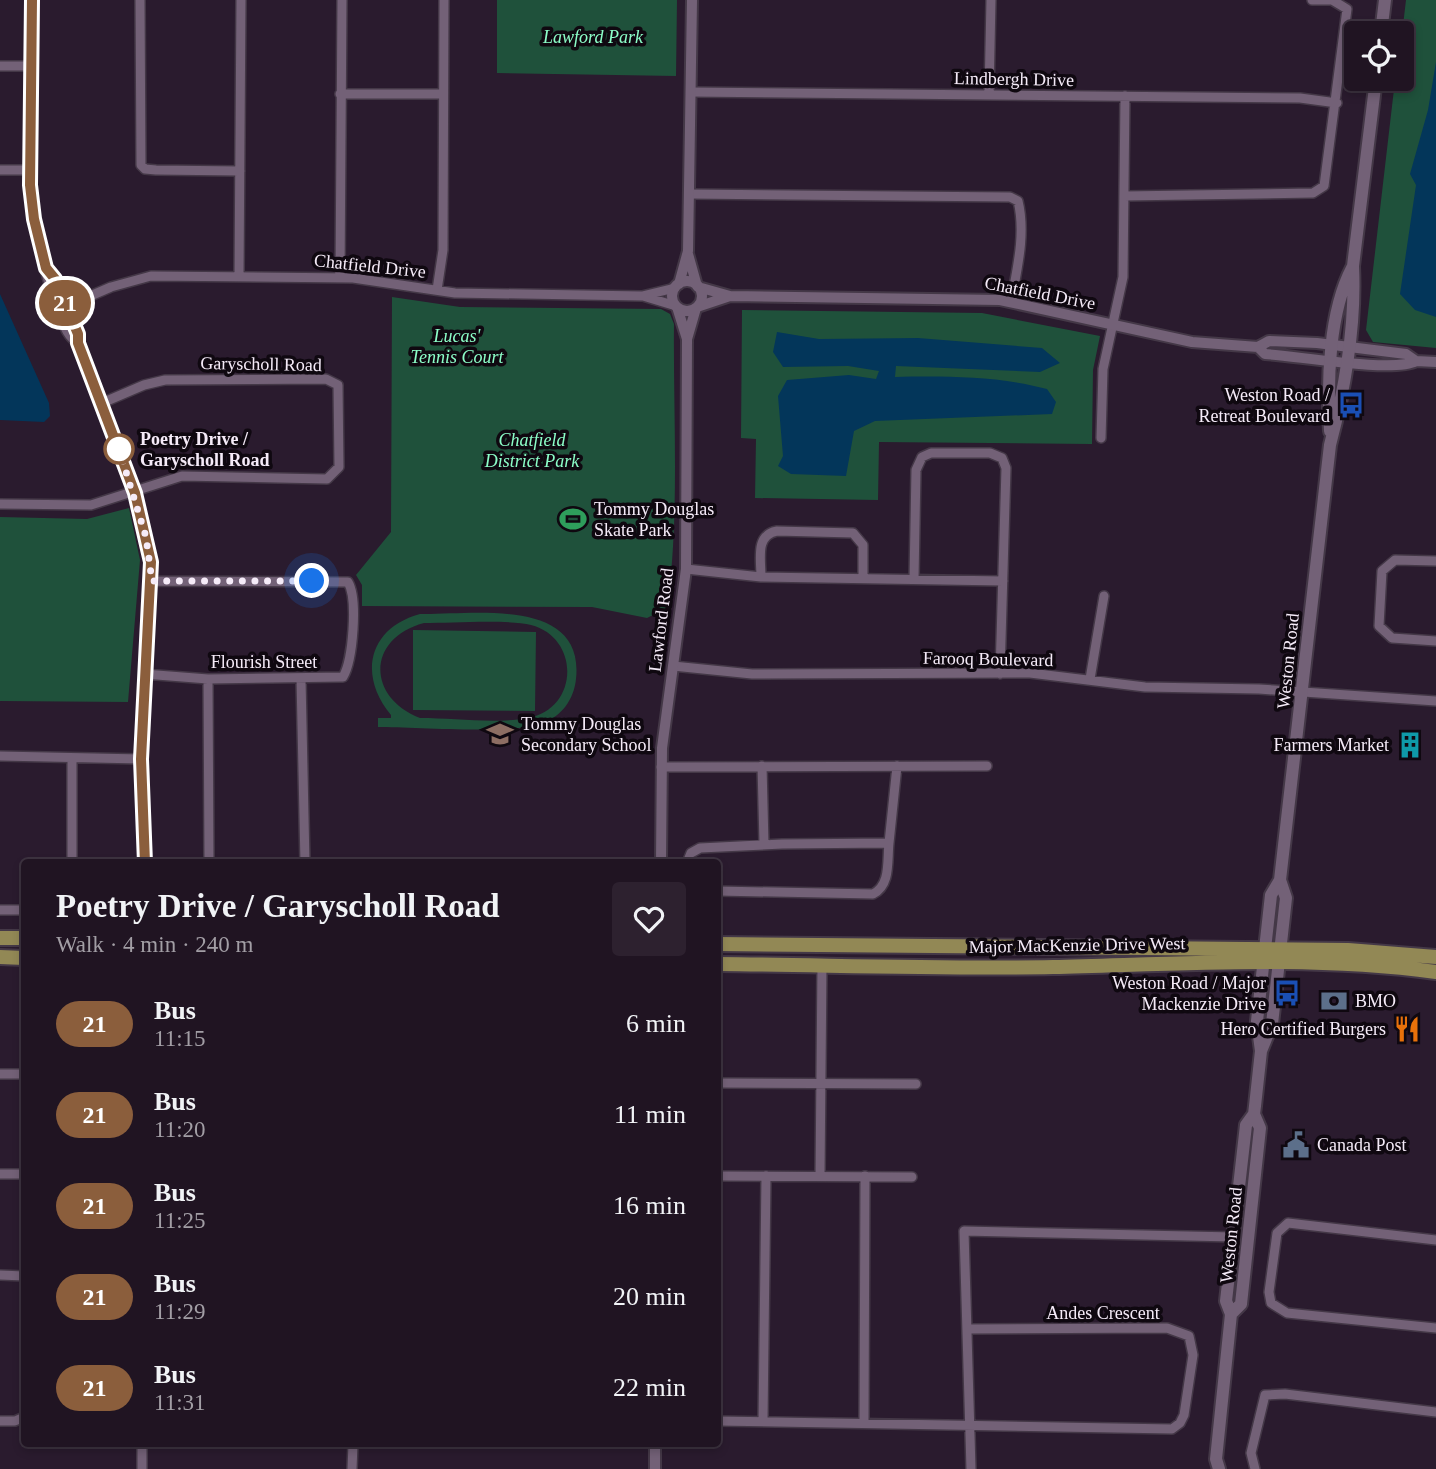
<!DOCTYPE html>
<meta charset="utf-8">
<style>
body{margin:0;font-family:Georgia,serif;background:#2d212f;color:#f1f3f6;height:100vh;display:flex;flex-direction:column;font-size:26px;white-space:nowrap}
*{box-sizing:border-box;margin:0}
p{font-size:23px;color:#a29ea5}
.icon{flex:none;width:38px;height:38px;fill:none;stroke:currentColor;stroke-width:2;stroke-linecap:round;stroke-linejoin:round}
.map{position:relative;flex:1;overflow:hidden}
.sheet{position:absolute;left:21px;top:859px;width:700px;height:588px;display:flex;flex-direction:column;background:#201422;border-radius:7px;box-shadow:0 4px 10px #0003,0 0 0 2px #3d3340}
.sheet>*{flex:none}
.badge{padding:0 14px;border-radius:23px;font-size:24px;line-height:46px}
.controls{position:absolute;left:1344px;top:21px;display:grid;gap:14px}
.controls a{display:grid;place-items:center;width:70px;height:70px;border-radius:7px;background:#201422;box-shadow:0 4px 10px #0003,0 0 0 2px #3d3340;font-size:35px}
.you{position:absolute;width:35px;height:35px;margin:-18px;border:5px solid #fff;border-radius:50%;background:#1a73e8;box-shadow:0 0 0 10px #1a73e833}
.map>.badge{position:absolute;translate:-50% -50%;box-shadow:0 0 0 4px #fff}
.round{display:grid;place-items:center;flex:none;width:74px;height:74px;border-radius:7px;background:#2d212f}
.overview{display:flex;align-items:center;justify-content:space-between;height:119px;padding:0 35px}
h1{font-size:33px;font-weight:700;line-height:52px}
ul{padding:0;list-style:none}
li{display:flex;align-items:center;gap:21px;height:91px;padding:0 35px}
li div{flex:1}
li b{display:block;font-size:26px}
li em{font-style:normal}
li .badge{min-width:77px;font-weight:700;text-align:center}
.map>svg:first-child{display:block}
.green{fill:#1f513b;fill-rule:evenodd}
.water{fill:#03365a}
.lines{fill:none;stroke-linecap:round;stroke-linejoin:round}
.minor-casing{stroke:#443847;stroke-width:12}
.tertiary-casing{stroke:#443847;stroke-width:14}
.secondary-casing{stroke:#443847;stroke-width:16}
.primary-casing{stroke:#443847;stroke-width:18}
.minor{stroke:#736177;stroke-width:9}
.tertiary{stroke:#736177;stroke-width:10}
.secondary{stroke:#736177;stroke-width:12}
.primary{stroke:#928855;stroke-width:14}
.line-casing{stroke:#fff;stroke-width:16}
.line{stroke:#8b5e3c;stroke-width:10}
.walk{stroke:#f5ebf8;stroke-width:7;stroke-dasharray:0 12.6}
.stop-dot{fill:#fff;stroke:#8b5e3c;stroke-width:3.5}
.labels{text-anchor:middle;stroke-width:7;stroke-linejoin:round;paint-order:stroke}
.park-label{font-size:18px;font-style:italic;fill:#8cfec8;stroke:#0f0810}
.street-label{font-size:18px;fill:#f5ebf8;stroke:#0f0810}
.poi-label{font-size:18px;fill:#f5ebf8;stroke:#0f0810;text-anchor:end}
.stop-label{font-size:18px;font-weight:bold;fill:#f5ebf8;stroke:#0f0810;text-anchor:start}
</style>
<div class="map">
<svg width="1436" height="1469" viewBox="0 0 1436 1469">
<rect width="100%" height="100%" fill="#2a1b2e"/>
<path class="green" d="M497,0H677L676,76L497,73Z
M1406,0H1436V348L1373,342L1366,330L1394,89L1395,79H1402V34Z
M392,297L460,307L661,309L670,314L674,324C673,415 680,519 667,608L647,618L592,607L362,606V585L356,575L391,532Z
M742,310L982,313L1100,336L1093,370L1092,444L879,442L878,500L755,498L756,439L741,438Z
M129,508L140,560L128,702L0,701V517L87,519Z
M420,614C472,615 585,596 576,679C574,699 562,716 543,723C514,735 415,727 378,727V718H391V715C358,676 368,628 420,614ZM424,623C451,623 508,619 531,625C581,638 579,710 527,718C496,724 453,718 420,718C366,697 367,638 424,623Z
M413,630L536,632L535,711L413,710Z"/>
<path class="water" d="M1436,62V317L1415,310L1400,294L1416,185L1410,174L1428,110Z
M0,294L49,403L50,416L44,422L0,420Z
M777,332L819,339L918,338L1042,348L1060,363L1040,372L896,366L895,377C944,376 999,376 1047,389L1056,402L1052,414L875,421L854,431L846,476L791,474L778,466L783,456L778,396L787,380L849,375L876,379L879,371L848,366L783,367L773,352Z"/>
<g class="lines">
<g class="minor-casing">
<path id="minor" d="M32,0C31,102 20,211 57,307C63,321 65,335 78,343
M140,0L141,165L145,169L156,170L240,171
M0,66H31
M691,92L1300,98L1337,103
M340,94H443
M989,94L991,0
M0,170H31
M689,194L1010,197L1018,201C1026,234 1017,269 1011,302
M1124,196L1313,193L1324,186L1347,9L1332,0H1312
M46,268L56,280L77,334L78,343L135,493L151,562L141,759L145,863
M239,276L241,0
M340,277L342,0
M437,290L443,250L444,0
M643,296L676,306
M58,310L111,287L151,276L353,278L455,293L642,296L675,288
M1101,438L1103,369L1123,277L1125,96
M0,504L91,505L182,476L327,479L339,467L338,385L326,379L165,380L144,385L102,403
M1436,561L1395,560L1382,571L1379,626L1392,638L1436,641
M686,569L761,577L1003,581
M761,577C761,559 755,535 777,531L853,533L863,545V578
M914,579L916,470L922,457L931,453H990L1002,458L1006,468L1000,674
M673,666L752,674L1030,673L1145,687L1259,689L1436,701
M144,674L208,679L343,677C353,660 358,599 348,582L152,581
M208,679L209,863
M301,679L305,863
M1090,679L1104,596
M0,756L141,759
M762,766L764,844
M661,767L987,766
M889,843L897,766
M72,863V758
M687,863L691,853L700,848L782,844L889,843C887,861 891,885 873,894L718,891
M0,910H24
M0,1074H24
M718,1083L916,1084
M0,1174H24
M718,1176L912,1177
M820,1176L822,965
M1436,1240L1288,1223L1277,1233L1269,1292L1271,1303L1287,1313L1436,1328
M0,1275L24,1276
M0,1421H15L24,1417
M718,1421L1172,1429L1180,1423L1184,1415L1193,1355L1189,1336L1167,1328L967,1329
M763,1421L766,1176
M864,1422L865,1176
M142,1444V1469
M352,1469L353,1444
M971,1469L964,1231L1234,1237
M1255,1469L1251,1453L1265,1395L1285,1394L1436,1412"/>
</g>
<g class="tertiary-casing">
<path id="tertiary" d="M688,254L697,286
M672 296a15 15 0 1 1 30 0a15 15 0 1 1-30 0Z
M679,284L688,251L692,0
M698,287L730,296L1000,300L1192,342L1258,347L1269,341L1317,343L1406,354L1416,361L1436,362
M677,307L687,339
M697,307L730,296
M1258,347L1265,354C1297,356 1394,373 1416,361
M661,863L662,748L686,569L687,339L696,308
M655,1469V1444"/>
</g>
<g class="secondary-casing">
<path id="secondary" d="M1381,33L1385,0
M1330,431C1327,381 1329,312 1352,268
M1261,1051L1272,1024L1286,898L1280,880L1330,445C1345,388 1356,326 1353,266L1376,79
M1231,1314L1241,1304L1260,1128L1254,1114
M1219,1469L1216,1459L1231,1314L1226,1301L1246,1125L1254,1114L1255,1106L1261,1051L1257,1021L1271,895L1280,880"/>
</g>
<g class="primary-casing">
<path id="primary" d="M0,938H24
M718,944L1348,950L1436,957
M0,957L24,958
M718,964C829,965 941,969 1053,967C1180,964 1310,955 1436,972"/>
</g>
<use href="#minor" class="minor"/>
<use href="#tertiary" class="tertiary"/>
<use href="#secondary" class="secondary"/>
<use href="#primary" class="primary"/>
</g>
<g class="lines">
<g class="line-casing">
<path id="line" d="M32,0L30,185L34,219L46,268L55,279L78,334V343L135,493L151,562L141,759L145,863"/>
</g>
<use href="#line" class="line"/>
<path class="walk" d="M119,449L146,537L152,581H312"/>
</g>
<defs>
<g id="bus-bare" transform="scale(2.1)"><path d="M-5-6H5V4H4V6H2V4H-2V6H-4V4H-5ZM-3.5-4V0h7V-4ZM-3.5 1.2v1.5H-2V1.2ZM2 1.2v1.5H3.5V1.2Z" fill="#1a4fb4" stroke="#0f0810" stroke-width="2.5" paint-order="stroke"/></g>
<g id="stadium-bare" transform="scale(2.1)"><path d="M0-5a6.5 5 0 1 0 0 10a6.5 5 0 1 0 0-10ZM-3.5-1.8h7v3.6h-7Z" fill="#2e9e5b" stroke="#0f0810" stroke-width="2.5" paint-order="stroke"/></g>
<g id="school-bare" transform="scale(2.1)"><path d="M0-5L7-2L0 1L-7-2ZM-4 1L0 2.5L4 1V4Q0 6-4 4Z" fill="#8d6e63" stroke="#0f0810" stroke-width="2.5" paint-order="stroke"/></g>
<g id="building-bare" transform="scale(2.1)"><path d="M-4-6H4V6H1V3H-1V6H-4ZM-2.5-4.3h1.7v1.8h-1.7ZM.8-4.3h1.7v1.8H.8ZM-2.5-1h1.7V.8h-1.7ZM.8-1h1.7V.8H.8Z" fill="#0f9aa8" stroke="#0f0810" stroke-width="2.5" paint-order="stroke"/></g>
<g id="bank-bare" transform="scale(2.1)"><path d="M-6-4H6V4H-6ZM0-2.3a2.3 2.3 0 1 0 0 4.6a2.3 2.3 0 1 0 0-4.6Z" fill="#5c6f8a" stroke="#0f0810" stroke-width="2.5" paint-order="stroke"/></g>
<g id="restaurant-bare" transform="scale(2.1)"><path d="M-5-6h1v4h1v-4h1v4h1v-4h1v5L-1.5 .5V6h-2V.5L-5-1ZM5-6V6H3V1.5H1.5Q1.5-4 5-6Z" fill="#e8710a" stroke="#0f0810" stroke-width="2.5" paint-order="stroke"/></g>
<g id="civic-bare" transform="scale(2.1)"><path d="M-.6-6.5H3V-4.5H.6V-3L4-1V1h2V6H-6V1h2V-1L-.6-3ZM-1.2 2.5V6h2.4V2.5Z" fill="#5c6f8a" stroke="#0f0810" stroke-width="2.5" paint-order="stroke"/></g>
</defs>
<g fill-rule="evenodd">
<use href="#bus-bare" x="1351" y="405"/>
<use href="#stadium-bare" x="573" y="519"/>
<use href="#school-bare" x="500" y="734"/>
<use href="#building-bare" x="1410" y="745"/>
<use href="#bus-bare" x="1287" y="993"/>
<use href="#bank-bare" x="1334" y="1001"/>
<use href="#restaurant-bare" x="1407" y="1029"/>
<use href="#civic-bare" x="1296" y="1145"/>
</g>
<circle class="stop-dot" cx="119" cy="449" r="14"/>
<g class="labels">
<g class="park-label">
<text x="593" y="43">Lawford Park</text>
<text x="457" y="342">Lucas'<tspan x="457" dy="21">Tennis Court</tspan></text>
<text x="532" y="446">Chatfield<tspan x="532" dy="21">District Park</tspan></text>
</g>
<g class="street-label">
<text transform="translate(1014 79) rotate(1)" y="6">Lindbergh Drive</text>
<text transform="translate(370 266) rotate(6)" y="6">Chatfield Drive</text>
<text transform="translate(1040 293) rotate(11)" y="6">Chatfield Drive</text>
<text transform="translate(261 364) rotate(1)" y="6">Garyscholl Road</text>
<text transform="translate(661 620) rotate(-83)" y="6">Lawford Road</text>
<text transform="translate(988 659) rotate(1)" y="6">Farooq Boulevard</text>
<text transform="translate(1288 661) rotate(-84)" y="6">Weston Road</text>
<text x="264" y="668">Flourish Street</text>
<text transform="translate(1077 945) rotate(-1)" y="6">Major MacKenzie Drive West</text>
<text transform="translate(1231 1235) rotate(-84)" y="6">Weston Road</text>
<text x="1103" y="1319">Andes Crescent</text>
</g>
<g class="poi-label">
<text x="1330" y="401">Weston Road /<tspan x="1330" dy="21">Retreat Boulevard</tspan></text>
<text x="594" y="515" text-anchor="start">Tommy Douglas<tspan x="594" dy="21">Skate Park</tspan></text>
<text x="521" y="730" text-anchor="start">Tommy Douglas<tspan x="521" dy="21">Secondary School</tspan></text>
<text x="1389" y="751">Farmers Market</text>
<text x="1266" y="989">Weston Road / Major<tspan x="1266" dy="21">Mackenzie Drive</tspan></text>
<text x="1355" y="1007" text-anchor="start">BMO</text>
<text x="1386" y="1035">Hero Certified Burgers</text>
<text x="1317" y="1151" text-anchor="start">Canada Post</text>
</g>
<g class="stop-label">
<text x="140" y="445">Poetry Drive /<tspan x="140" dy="21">Garyscholl Road</tspan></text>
</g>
</g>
</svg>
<div class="controls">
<a><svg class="icon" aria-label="locate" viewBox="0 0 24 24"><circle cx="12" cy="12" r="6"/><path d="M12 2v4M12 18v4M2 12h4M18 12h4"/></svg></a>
</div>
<div class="you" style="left:312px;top:581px"></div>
<b class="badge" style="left:65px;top:303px;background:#8b5e3c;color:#fff">21</b>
<section class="sheet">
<div class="overview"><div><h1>Poetry Drive / Garyscholl Road</h1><p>Walk · 4 min · 240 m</p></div><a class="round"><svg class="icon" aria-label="heart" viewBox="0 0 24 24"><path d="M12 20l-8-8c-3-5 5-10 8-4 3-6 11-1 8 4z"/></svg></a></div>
<ul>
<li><span class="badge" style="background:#8b5e3c;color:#fff">21</span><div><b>Bus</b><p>11:15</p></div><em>6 min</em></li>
<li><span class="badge" style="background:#8b5e3c;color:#fff">21</span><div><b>Bus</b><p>11:20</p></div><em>11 min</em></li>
<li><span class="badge" style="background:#8b5e3c;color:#fff">21</span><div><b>Bus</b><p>11:25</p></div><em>16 min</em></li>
<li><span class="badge" style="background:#8b5e3c;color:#fff">21</span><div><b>Bus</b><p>11:29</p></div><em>20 min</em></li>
<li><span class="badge" style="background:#8b5e3c;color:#fff">21</span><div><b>Bus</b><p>11:31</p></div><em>22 min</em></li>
</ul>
</section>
</div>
